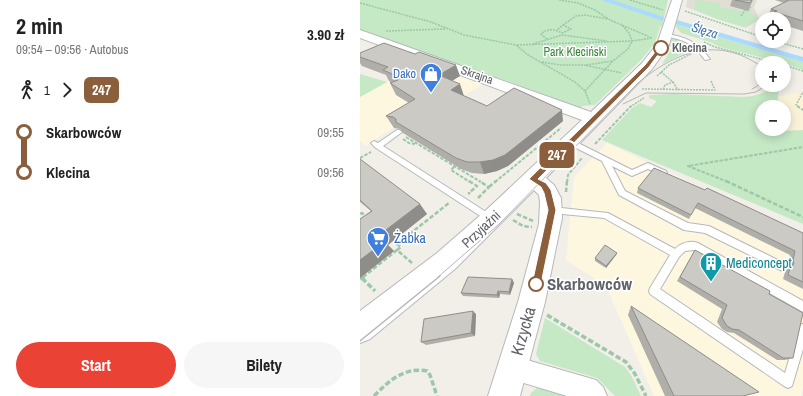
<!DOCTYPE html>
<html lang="pl">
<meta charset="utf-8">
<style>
body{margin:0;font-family:"Archivo Narrow",sans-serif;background:#f6f6f6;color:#222;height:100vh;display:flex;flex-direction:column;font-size:15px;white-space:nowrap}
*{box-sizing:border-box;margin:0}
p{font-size:13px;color:#767676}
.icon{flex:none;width:22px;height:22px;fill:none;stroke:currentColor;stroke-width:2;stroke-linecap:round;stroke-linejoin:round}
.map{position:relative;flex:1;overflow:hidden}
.drawer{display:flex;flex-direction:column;background:#fff;width:360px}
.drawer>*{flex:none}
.badge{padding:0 8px;border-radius:6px;font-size:14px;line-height:26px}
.buttons{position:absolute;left:395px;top:12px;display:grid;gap:8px}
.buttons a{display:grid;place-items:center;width:36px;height:36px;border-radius:50%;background:#fff;box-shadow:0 2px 10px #0003;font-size:20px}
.map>.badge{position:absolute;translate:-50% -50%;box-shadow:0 0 0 2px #fff}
.legs{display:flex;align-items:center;gap:6px;height:44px;padding:0 16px;font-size:13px}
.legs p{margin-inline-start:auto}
.headline{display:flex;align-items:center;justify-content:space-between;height:68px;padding:0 16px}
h1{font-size:22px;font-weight:700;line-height:30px}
.button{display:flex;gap:8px;margin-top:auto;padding:8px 16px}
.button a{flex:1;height:46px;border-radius:24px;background:#ea4335;color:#fff;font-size:16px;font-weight:700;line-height:46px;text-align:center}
.button a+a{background:#f6f6f6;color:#222}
ul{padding:0 16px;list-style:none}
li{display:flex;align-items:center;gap:14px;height:40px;font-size:15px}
li i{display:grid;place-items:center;width:6px;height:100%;margin:0 5px;background:currentColor}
li i::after{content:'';width:10px;height:10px;margin:-5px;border:3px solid;border-radius:50%;background:#fff}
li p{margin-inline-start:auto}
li:first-child i{background:linear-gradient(#0000 50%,currentColor 0)}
li:last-child i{background:linear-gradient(currentColor 50%,#0000 0)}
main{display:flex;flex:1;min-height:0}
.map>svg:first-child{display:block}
.commercial{fill:#fef7e0}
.education{fill:#e1ded6}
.green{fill:#c5e8c5}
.sand{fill:#fbf3d9}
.water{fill:#aadaff}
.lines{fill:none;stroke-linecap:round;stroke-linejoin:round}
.service-casing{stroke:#b5b8bc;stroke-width:2}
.minor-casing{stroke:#b5b8bc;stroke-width:2}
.tertiary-casing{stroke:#b5b8bc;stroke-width:2}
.path-far3{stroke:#9cc7a9;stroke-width:1.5;stroke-dasharray:2 1;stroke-linecap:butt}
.path-far2{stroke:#9cc7a9;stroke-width:2;stroke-dasharray:3.5 1.5;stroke-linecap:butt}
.path-far1{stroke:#9cc7a9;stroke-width:2.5;stroke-dasharray:4.5 2;stroke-linecap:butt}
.path{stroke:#9cc7a9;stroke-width:3.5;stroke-dasharray:5.5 2.5;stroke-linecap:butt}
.service{fill:#fff;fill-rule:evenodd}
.minor{fill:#fff;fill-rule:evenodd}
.tertiary{fill:#fff;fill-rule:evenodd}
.tram-far1{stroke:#b6b7b8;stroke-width:1}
.tram{stroke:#b6b7b8;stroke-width:1.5}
.wall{fill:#afaea9}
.shaded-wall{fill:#8f8d8a}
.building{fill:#cccac5;stroke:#8f8d8a}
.line-1{fill:#8b5e3c;stroke:#fff}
.stop-1-dot{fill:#fff;stroke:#8b5e3c;stroke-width:2}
.labels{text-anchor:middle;stroke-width:3;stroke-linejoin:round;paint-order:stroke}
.far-stop-label{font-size:12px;font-weight:bold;fill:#5f6368;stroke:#fff;text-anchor:start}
.far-park-label{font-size:12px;fill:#348238;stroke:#fff}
.far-shop-label{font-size:12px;fill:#366cbe;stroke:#fff;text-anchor:end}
.far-street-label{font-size:12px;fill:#5f6368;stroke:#fff}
.far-water-label{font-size:13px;font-style:italic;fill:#4174aa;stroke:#fff}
.street-label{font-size:14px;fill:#5f6368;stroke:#fff}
.shop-label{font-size:14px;fill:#366cbe;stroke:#fff;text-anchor:start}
.culture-label{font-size:14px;fill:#0d838f;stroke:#fff;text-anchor:start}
.near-stop-label{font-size:17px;font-weight:bold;fill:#5f6368;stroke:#fff;text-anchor:start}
.near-street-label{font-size:17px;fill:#5f6368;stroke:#fff}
</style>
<main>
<section class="drawer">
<div class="headline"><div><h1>2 min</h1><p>09:54 – 09:56 · Autobus</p></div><b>3.90 zł</b></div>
<div class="legs"><svg class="icon" aria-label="walk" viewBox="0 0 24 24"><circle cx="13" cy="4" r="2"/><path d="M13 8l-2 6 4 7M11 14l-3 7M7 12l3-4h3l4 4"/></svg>1<svg class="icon" aria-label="forward" viewBox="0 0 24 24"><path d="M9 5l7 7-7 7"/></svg><b class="badge" style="background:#8b5e3c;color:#fff">247</b></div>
<ul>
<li><i style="color:#8b5e3c"></i><b>Skarbowców</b><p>09:55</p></li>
<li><i style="color:#8b5e3c"></i><b>Klecina</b><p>09:56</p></li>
</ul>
<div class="button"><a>Start</a><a>Bilety</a></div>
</section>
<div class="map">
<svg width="443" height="396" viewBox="0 0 443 396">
<rect width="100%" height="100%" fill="#f1efe8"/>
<path class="commercial" d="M98,73L126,82L79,112L69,105L5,146L0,141V97L29,81L42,88Z
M247,143L443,236V387L441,396H294L246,286L206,260L214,177Z"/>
<path class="education" d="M327,0H397L394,8L400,19L386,28L357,19L326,7Z"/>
<path class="green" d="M0,0H308L302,26L300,27L295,43L281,60L235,105L222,106L221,109L150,82L0,31Z
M336,0L360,3L359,7L390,12L399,19L385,27L357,19L334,9Z
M316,24L443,62V70L424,63L360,47L350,42L321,33L316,27Z
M312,39H317L331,50L302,64L312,48L310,46Z
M0,74L27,82L0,97Z
M411,85H420L418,97L419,103L415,107H402V129H411L413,131L443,130V224L242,140L272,108L280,103L291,107L297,101L289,98V95L314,94L383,97C393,96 406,95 411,85Z
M185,318L265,367L272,377L281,396H255L237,378L180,361L176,354Z
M177,388L197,391L208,396H170L171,393Z"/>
<path class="sand" d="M437,93L443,94V130L412,131L411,129H424V107H416L419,103L418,97Z"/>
<path class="water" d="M241,0H253L304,17L303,21Z
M317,20L443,57V62L316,24Z"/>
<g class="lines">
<g class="service-casing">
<path id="service" d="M306,34C327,37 337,42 350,59L345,60C333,43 325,40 304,36V34Z
M37,130H39L42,132L23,146L134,217L135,219L134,221L131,223L128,221L16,148L11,143L14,141L18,143Z
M208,140H212L272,170L288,163L306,171L307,173L306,175L303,176L288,169L272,176L252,166L265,191L328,223L349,226L426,264L428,267L426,270L423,271L420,270L345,233L324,230L259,195L242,161L208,144Z
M192,207L248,213L315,249C321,243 330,240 338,243L443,301V312L334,250L325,251L319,257L300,289L425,373L438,329L439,325L443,324V349L432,386L428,388L424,386L290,294L289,291L290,288L310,255L244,218L192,213L189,212L188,210L189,208Z"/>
</g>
<g class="minor-casing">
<path id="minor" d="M153,356L236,380L243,387L247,396H207L144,377L141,368L144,359Z"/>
</g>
<g class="tertiary-casing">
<path id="tertiary" d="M312,0H322L309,45L292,69L186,178L194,185L201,198L202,218L185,302L160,396H128L158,302L179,224L180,202L179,195L174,190L95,269L10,339L0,343V311L77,253L123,213L222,120L0,38V30L231,112L282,63L297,44Z"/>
</g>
<path class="path-far3" d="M199,0L218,3L235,10L250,20L292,38
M270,0L303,10
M0,3L71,22L104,35L156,45L168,55L215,82L225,91L230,104
M325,11L402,37
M388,11L391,6
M381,16L385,10
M203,25L216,16L225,15L248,19
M26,31L85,29
M399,36V25L402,23
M187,39L181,34C187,28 195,29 202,33L211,29L203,25L197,30
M415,41L443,49
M344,42L355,47L416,63
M173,44L202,35L247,41
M157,45L272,41L269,33L261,24
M182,62L200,65H224L262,73
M226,65L253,61
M424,65L443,71
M301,72L313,82L305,85L303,90
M297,76L309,65L331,54
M313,82L318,90
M282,89L355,90L351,81
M225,91L253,61L268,49L272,41L292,38
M270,107L284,98
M439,107L436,105L443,92"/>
<path class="path-far2" d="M437,106L443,110
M46,137L121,182
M43,139L49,143L55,144
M235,144L271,106
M0,158L11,152
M94,167L91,170L110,182
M135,182L201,128
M207,182L208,175L222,158
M368,182L328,166L443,147"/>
<path class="path-far1" d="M109,181L117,186L109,193L110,194
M366,181L443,217
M129,187L136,181
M206,192L207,181
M118,198L129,187L119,181
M0,214L2,213L7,218
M157,214L173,221
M153,220L163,226L172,227
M52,263L37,250L41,247L37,244L89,203
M3,277L37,250"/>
<path class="path" d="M2,278L15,291
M0,279L4,276
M187,315L266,362L275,374L286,396
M14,396C30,380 44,367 67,371L70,375L77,396"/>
<use href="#service" class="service"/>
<use href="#minor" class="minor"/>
<use href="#tertiary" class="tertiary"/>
<path class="tram-far1" d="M392,89L399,85L402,78
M263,104L286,93L384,94L396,92L407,85
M78,277L138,225L278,83C315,52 358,35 402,67"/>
<path class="tram" d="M0,341L80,276"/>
</g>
<path class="wall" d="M372,0H393L388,11L370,6Z
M415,0H443V31L424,25V19H411L407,18L411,9L424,3Z
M0,53L100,76L92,81L104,96L127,106L203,121L148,166L137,171L124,174L112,173L101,169L43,133L40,129L34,128L26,116L49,103L36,95L30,83H32L29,81L26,75L2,66L0,63Z
M0,159L67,214L28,245L34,251L0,278V219L11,211L0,202Z
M294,168L443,233V289L423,279L425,272L429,268L428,264L430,255L335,208L329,219L277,193L278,188Z
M335,250L409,294L433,358L425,360H417L374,333L367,332L362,329L357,322L362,309L317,281Z
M257,253L256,255L246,268L235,261V258Z
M152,279L154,283L150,295L140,294L139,298L103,296L101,293Z
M271,306L383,396H305L268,315Z
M116,314L115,336L66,345L61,342Z"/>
<path class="shaded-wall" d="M96,65L100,76L83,86L79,75Z
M100,84L104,96L91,90Z
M202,110L203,121L148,166L137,171L124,174L120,162Z
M60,204L67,214L28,245L34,251L0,278V260L18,236Z
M257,253L256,255L246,268V266Z
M152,279L154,283L150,295L149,292Z
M138,291L140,294L139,298L137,295Z
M113,311L116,314L115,336L111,333Z"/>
<path class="building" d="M375,0H392L390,3Z
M429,0H443V21L414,12L417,11L411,9Z
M24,43L55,54L59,52L96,65L79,75L100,84L91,90L127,106L154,88L202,110L145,155L133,160L120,162H107L96,158L36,122V119L33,117L26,116L55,99L30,83L38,80L34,77L37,76L23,70L28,67L0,57V53Z
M0,159L60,204L18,236L24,242L0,260V219L12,211L0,200Z
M294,168L345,190L347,188L443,233V282L428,275L430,268L434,264L433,260L435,251L338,203L331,215L278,188Z
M245,245L257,253L246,266L235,258Z
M335,250L410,291L409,294L443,313L433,358H423L379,330L372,329L367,326L362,318L367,305L320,277Z
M108,277L152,279L149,292L138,291L137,295L101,293Z
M271,306L399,392L383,396H314Z
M113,311L111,333L61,342L64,319Z"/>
<path class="line-1" d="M299,47L303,48L289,67L178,179L186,183L191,190L196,210L181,284L180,287L176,288L173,287L172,284L188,210L184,193L181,187L169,179L285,65Z"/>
<defs>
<g id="shop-pin" transform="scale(1.15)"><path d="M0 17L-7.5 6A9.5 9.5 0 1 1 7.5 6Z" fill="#3f7fe0" stroke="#fff"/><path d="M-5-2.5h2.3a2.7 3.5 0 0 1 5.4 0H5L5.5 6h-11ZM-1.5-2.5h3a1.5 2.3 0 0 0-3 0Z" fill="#fff"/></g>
<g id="supermarket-pin" transform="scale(1.15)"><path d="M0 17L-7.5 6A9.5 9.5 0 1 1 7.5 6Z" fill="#3f7fe0" stroke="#fff"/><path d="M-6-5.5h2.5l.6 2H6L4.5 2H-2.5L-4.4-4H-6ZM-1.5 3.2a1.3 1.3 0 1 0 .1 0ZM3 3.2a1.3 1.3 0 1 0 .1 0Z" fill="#fff"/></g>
<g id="building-pin" transform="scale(1.15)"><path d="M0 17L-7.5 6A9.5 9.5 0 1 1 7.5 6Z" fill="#0f9aa8" stroke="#fff"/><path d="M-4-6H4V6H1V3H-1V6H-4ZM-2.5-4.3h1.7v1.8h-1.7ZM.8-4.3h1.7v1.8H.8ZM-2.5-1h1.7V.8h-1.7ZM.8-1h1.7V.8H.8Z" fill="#fff"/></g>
</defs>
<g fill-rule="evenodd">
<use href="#shop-pin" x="71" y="74"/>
<use href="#supermarket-pin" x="18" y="238"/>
<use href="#building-pin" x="351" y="263"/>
</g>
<g class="stop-1-dot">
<circle cx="301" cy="48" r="7"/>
<circle cx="176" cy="284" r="7"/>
</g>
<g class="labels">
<g class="far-stop-label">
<text x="312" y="52">Klecina</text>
</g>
<g class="far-park-label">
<text x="215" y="56">Park Kleciński</text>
</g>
<g class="far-shop-label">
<text x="56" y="78">Dako</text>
</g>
<g class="far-street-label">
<text transform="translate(117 75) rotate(19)" y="4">Skrajna</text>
</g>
<g class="far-water-label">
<text transform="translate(345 30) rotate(17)" y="5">Ślęza</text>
</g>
<g class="street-label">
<text transform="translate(121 229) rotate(-43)" y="5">Przyjaźni</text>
</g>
<g class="shop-label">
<text x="34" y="243">Żabka</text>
</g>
<g class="culture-label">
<text x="366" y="268">Mediconcept</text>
</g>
<g class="near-stop-label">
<text x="187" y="290">Skarbowców</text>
</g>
<g class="near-street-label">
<text transform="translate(163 331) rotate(-74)" y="6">Krzycka</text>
</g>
</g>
</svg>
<div class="buttons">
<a><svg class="icon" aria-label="locate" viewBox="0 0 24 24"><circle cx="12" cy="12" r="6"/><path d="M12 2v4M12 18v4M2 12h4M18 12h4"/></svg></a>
<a>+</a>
<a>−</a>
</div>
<b class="badge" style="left:197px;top:155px;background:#8b5e3c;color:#fff">247</b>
</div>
</main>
